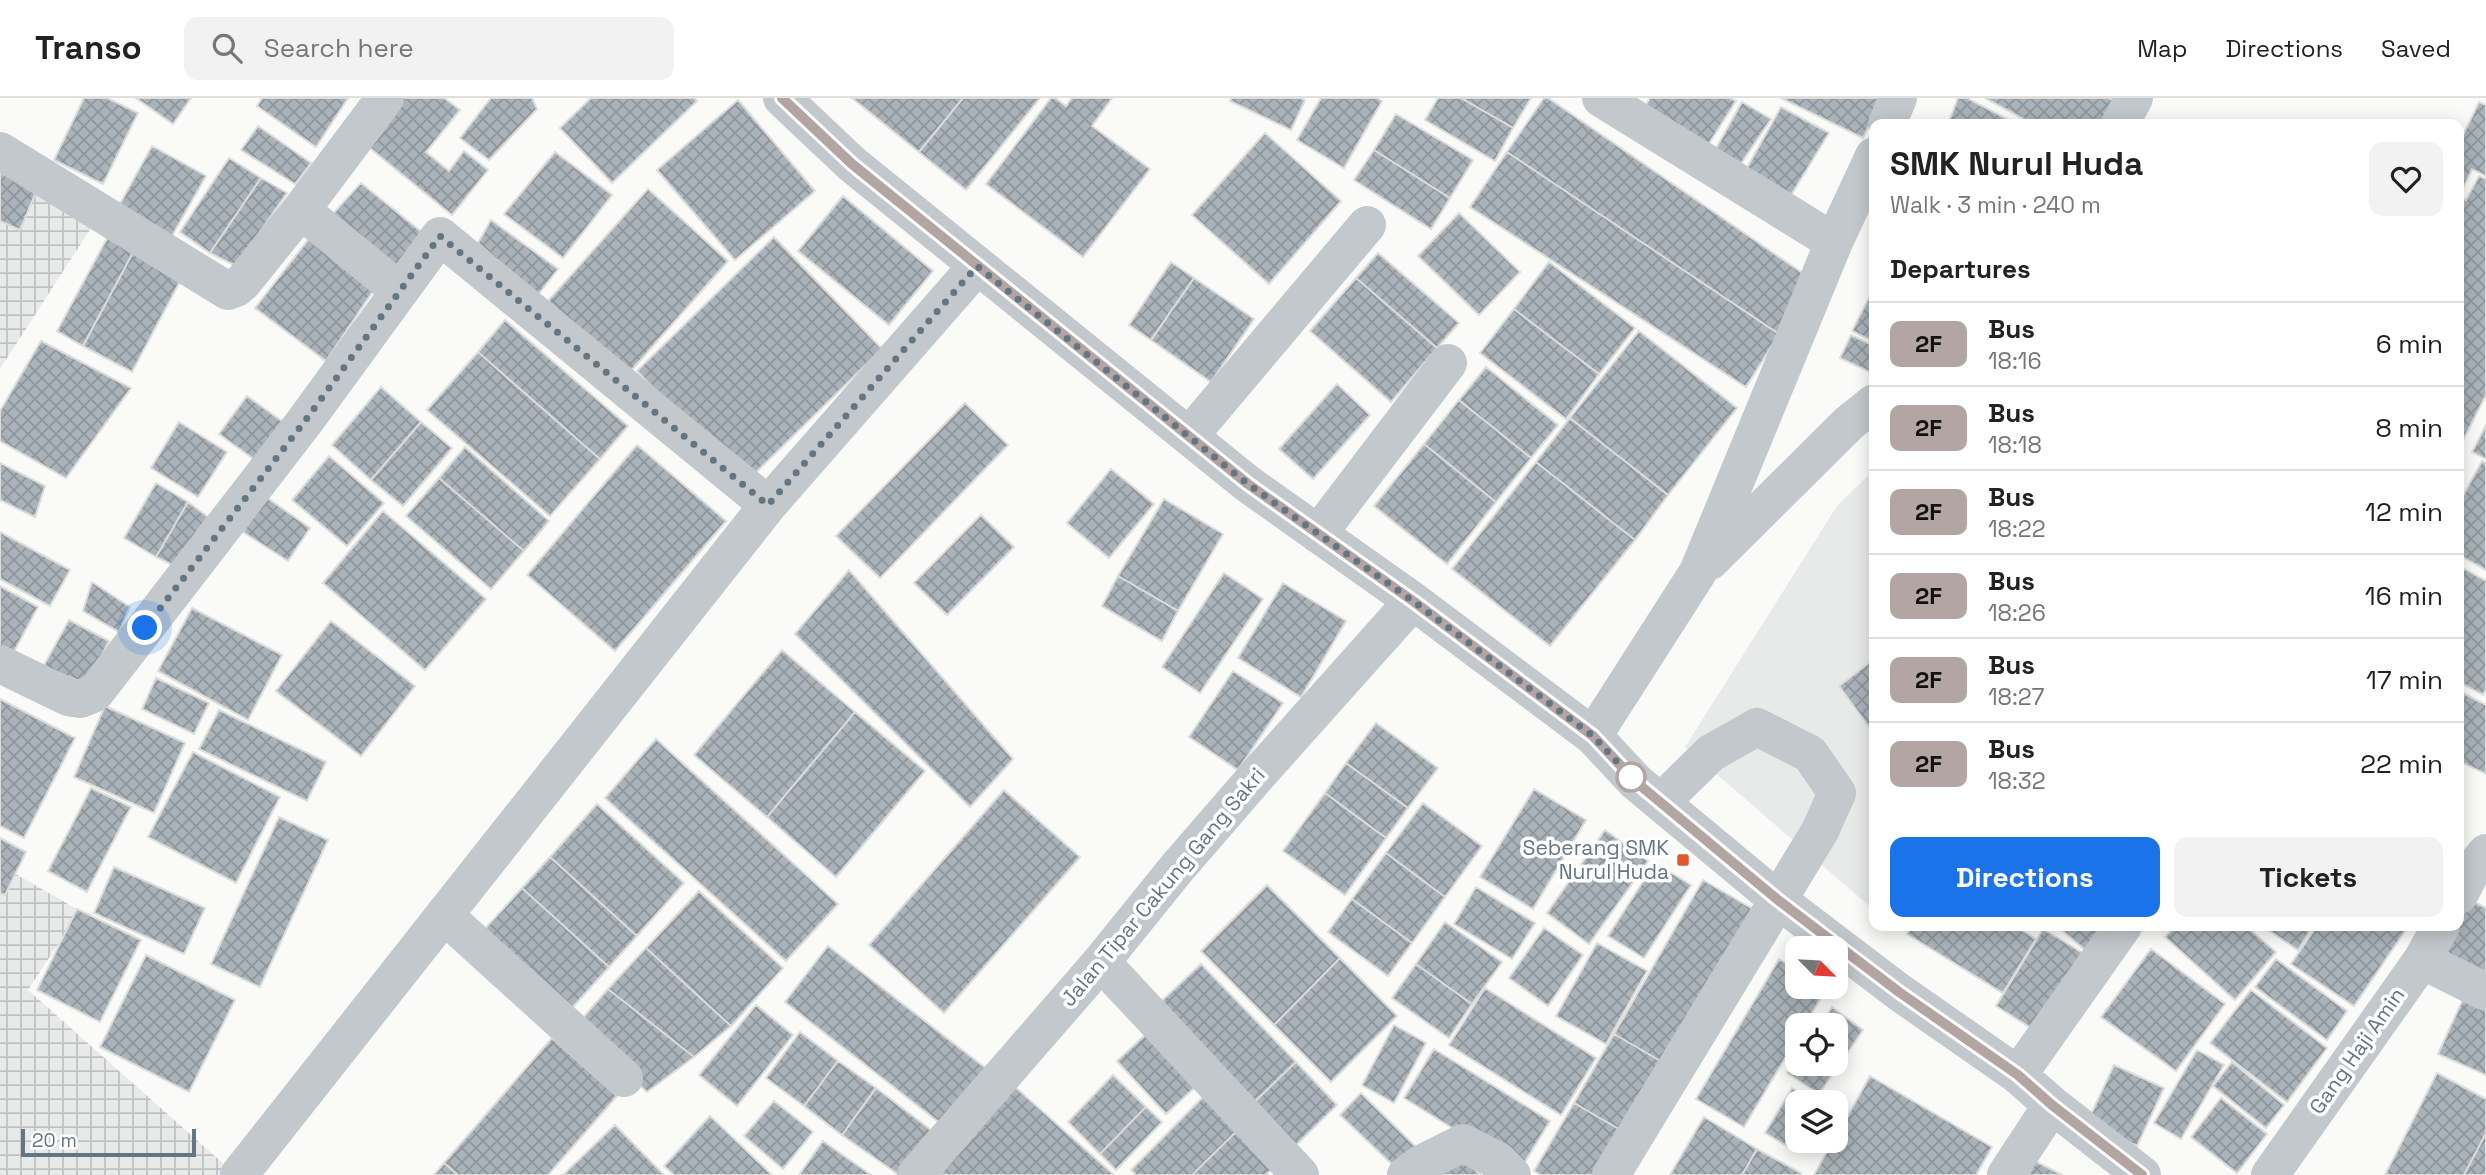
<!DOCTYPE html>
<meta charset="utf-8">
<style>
body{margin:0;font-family:"Space Grotesk",sans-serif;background:#f2f2f2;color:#222;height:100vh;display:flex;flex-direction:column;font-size:26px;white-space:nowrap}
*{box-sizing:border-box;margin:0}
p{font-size:23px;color:#767676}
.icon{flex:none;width:38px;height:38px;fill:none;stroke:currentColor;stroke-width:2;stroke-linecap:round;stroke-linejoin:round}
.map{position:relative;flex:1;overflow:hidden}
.side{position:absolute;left:1869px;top:21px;width:595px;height:812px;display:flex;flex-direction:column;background:#fff;border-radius:14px;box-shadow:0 4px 18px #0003}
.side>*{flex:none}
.badge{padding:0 14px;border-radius:10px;font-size:24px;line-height:46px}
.needle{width:46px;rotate:114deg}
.fabs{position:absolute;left:1785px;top:838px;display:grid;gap:14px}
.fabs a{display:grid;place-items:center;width:63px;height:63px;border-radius:14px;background:#fff;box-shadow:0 4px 18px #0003;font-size:35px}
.scale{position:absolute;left:21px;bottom:18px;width:175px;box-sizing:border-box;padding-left:7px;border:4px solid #657683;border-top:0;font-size:19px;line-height:24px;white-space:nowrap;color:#657683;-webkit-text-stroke:5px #fff;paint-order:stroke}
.you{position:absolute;width:35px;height:35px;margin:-18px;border:5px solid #fff;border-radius:50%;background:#1a73e8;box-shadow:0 0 0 10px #1a73e833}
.map>.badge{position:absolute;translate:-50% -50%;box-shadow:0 0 0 4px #fff}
h2{padding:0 21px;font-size:26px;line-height:63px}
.round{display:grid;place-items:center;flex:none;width:74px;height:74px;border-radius:14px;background:#f2f2f2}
.headline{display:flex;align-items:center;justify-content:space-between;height:119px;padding:0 21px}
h1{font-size:33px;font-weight:700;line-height:52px}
.primary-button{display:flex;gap:14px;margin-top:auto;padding:14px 21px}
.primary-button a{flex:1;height:80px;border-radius:14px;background:#1a73e8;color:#fff;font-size:28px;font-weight:700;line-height:80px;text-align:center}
.primary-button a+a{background:#f2f2f2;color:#222}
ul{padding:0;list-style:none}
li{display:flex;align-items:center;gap:21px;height:84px;padding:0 21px;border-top:2px solid #e0e0e0}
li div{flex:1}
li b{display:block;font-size:26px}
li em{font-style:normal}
li .badge{min-width:77px;font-weight:700;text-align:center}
header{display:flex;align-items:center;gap:42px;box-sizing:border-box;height:98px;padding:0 35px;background:#fff;border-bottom:2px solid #e0e0e0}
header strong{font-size:33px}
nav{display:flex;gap:38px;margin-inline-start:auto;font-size:24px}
.search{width:490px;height:63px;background:#f2f2f2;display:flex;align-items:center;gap:18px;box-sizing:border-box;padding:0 24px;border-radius:14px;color:#767676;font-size:26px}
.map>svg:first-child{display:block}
.built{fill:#e8e9e9}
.industrial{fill:url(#industrial-grid)}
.building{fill:url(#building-cross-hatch);stroke:#dcdcda;stroke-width:2}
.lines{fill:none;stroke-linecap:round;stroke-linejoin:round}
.minor{stroke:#c3c8cc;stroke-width:38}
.line-casing{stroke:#fff;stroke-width:16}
.line{stroke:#b3a5a4;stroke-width:10}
.walk{stroke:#657683;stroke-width:7;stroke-dasharray:0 12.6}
.stop-dot{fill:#fff;stroke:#b3a5a4;stroke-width:3.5}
.poi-dot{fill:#e4572e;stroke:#fff;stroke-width:2.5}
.labels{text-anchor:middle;stroke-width:7;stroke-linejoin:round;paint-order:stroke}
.poi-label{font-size:21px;fill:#657683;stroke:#fff;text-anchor:end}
.street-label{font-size:21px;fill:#657683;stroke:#fff}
</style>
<header>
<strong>Transo</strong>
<div class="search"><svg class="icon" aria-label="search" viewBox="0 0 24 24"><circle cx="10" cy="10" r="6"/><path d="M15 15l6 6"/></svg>Search here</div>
<nav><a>Map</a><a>Directions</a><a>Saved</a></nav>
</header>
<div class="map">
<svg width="2486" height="1077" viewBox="0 0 2486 1077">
<defs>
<pattern id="industrial-grid" width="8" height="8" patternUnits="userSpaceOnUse" patternTransform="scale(1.75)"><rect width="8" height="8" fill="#e8e9e9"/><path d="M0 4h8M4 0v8" fill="none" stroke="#c0c1c2"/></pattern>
<pattern id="building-cross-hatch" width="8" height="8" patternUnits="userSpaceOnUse" patternTransform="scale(1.75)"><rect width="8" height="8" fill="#aab3b9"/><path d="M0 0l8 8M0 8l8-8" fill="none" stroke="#8e969c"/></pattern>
</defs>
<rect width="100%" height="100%" fill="#fafaf8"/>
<path class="built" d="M1874,372V812L1685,649L1837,408Z"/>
<path class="industrial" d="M0,45L100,116L0,271Z
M0,767L80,813L28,892L236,1077H0Z"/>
<path class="building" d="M84,0H107L138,15L103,86L54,62Z
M136,0H191L173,26Z
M262,0H348L316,49L257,8Z
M402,0H444L460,12L426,54L449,73L464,53L488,72L452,117L365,46Z
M491,0H532L537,11L489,62L460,40Z
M591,0H694L697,3L612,85L560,30Z
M852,0H963L919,54Z
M963,0H1040L966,92L919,54Z
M1051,0H1055L1066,8L1072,0H1112L1092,28L1150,71L1083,159L986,86Z
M1232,0H1300L1305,2L1291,32L1230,3Z
M1321,0H1377L1382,3L1344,70L1297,42Z
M1438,0H1461L1513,30L1495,63L1425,22Z
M1461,0H1531L1513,30Z
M1544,0H1548L1811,181L1779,236L1507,54Z
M1650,0H1730L1736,3L1703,55L1640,18Z
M1781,0H1882L1863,40Z
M1958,0H1967L2011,23L2009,26H1948Z
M1985,0H2109L2121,6L2110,26H2033Z
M738,2L815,93L735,162L657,72Z
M1742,4L1771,21L1736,73L1714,54Z
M2479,4L2486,7V78L2472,71L2463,90L2459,88V45Z
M1781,9L1829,35L1790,99L1743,77Z
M1396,16L1473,62L1450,100L1374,52Z
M258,28L311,65L295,86L241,52Z
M1265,35L1341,103L1269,186L1192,117Z
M152,48L206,78L169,143L116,113Z
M1374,52L1450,100L1431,131L1354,82Z
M555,54L612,97L563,160L504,116Z
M1507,54L1779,236L1746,289L1470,109Z
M229,60L261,80L210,155L180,134Z
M0,75L37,92L20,132L0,123Z
M2479,78L2486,81V297L2459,350V98L2466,102Z
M261,80L287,95L236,168L210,155Z
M361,85L424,136L396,171L329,120Z
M648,91L728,163L629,275L548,203Z
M843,98L933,173L889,227L798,153Z
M1459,115L1520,174L1479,217L1418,158Z
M491,122L558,171L537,198L478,145Z
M111,133L137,147L83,248L57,233Z
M315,133L377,187L326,263L255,210Z
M774,139L882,251L745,385L637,273Z
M137,147L185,174L132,274L83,248Z
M1378,155L1459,225L1437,250L1356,180Z
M1171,164L1194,180L1151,242L1129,227Z
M1549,164L1635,230L1599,276L1514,211Z
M1194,180L1254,221L1211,284L1151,242Z
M1356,180L1437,250L1391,304L1310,233Z
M1873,192H1874V244L1852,233Z
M1514,211L1599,276L1566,321L1480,255Z
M505,222L628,328L600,361L478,254Z
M1639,233L1737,310L1668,397L1570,320Z
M1851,237L1874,248V276L1840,260Z
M41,243L131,290L66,380L0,343V313Z
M478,254L600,361L550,418L427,312Z
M1486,269L1558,327L1531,360L1459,302Z
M1337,286L1370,317L1313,381L1279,351Z
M381,289L421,324L371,382L332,347Z
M247,298L290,329L262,367L219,336Z
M1459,302L1531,360L1496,404L1424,346Z
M965,305L1008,347L880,480L836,438Z
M1570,320L1668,397L1635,442L1536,364Z
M179,324L227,354L198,399L151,370Z
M421,324L452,350L403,408L371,382Z
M2486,327V361L2472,354Z
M1424,346L1496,404L1447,466L1374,408Z
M637,347L726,423L615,553L527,477Z
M465,349L549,423L524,453L439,380Z
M329,358L384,405L347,448L292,402Z
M2482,363L2486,365V472L2459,457V405Z
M1536,364L1635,442L1550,548L1452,471Z
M0,365L45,388L35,419L0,402Z
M1111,371L1154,406L1109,460L1067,425Z
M439,380L524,453L491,491L406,418Z
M156,385L188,404L156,459L124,440Z
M266,399L310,430L288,463L243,434Z
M1164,401L1223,436L1178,513L1118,478Z
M188,404L208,419L173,467L156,459Z
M383,413L486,501L425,572L323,485Z
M981,417L1014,449L947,517L914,485Z
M0,434L70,472L50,508L0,481Z
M2459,468L2486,483V591L2483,597L2459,584Z
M849,472L1013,661L970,709L795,536Z
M1224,475L1263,501L1200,595L1162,569Z
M1118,478L1178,513L1162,543L1102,508Z
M92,484L130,509L119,534L83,513Z
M1283,485L1346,523L1301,599L1238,560Z
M0,488L38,509L10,561L0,556Z
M192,510L282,557L248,622L158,573Z
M69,522L109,543L87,586L43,569Z
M331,523L415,588L361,658L276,593Z
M782,552L855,614L767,719L694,657Z
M1874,561V636L1839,588Z
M1233,573L1283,605L1238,672L1189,639Z
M156,580L209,605L194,636L142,611Z
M2461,594L2486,607V676L2459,663Z
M0,601L75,640L24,740L0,728Z
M105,608L185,645L154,715L74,679Z
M219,612L326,664L307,703L199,651Z
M855,614L925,673L836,779L767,719Z
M1376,625L1438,670L1408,710L1346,665Z
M656,641L838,806L786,863L605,700Z
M193,654L280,699L236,785L148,739Z
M1346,665L1408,710L1386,740L1325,695Z
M91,690L131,709L87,794L48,773Z
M1534,691L1586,722L1533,811L1480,779Z
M1004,692L1080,759L944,915L869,847Z
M1325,695L1386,740L1345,797L1283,753Z
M1423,705L1482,748L1445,799L1386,755Z
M597,706L684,785L637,838L550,759Z
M279,719L328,742L260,889L211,866Z
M1605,732L1648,763L1589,846L1547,815Z
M0,740L26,754L5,797L0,795Z
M1386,755L1445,799L1412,845L1352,801Z
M550,759L637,838L609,869L522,790Z
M1655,765L1691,787L1644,860L1608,838Z
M114,769L205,810L184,856L94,815Z
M1703,782L1758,814L1669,968L1614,936Z
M1267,787L1340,860L1274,927L1201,853Z
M1476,789L1535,825L1512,861L1454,826Z
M522,790L609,869L561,922L474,843Z
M699,793L783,870L731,928L646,850Z
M2465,799L2486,810V875L2433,860L2459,828V810Z
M1352,801L1412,845L1388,878L1328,834Z
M77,811L141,842L100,924L37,892Z
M1445,824L1502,864L1472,906L1416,866Z
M1912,828H2015L2036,841L2003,895L1907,836Z
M2057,828H2115L2090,856Z
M2175,828H2246L2276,854L2235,902L2165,839Z
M2262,828H2313L2298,852Z
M2317,828H2397L2405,833L2354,908L2291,866Z
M1544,830L1583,857L1548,908L1509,880Z
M2043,831L2091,860L2044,938L1996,908Z
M1597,845L1647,873L1606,946L1556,918Z
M828,848L988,972L945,1029L785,904Z
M646,850L731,928L694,959L608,891Z
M2151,851L2225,906L2176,973L2101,919Z
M146,857L235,902L189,994L100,949Z
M1340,860L1397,918L1331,984L1274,927Z
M1779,861L1797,872V889L1827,890L1804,928H1797V940L1744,1029L1696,1001Z
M2276,861L2347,913L2327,942L2255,889Z
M1201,866L1296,964L1246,1012L1151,913Z
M1416,866L1472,906L1449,940L1392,900Z
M1485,890L1596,960L1561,1017L1449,947Z
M608,891L694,959L647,994L575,929Z
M2251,892L2327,950L2287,1004L2210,945Z
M2464,899L2486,909V977L2438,956Z
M756,907L793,937L737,1008L699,977Z
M1832,909L1863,932L1819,996L1787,975L1797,960V966H1836V928H1820Z
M1156,927L1205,980L1166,1016L1117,963Z
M1394,927L1426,945L1394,1005L1362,987Z
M800,934L838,963L804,1008L766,980Z
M1614,936L1669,968L1629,1037L1574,1005Z
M552,940L617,998L548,1077H458L444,1065Z
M1434,951L1550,1023L1520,1072L1404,1000Z
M2197,952L2224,967L2181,1041L2154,1025Z
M838,963L876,990L842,1037L804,1008Z
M1296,964L1337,1007L1288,1055L1246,1012Z
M2232,964L2284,1007L2266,1030L2213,988Z
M2114,967L2164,990L2137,1048L2087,1025Z
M2437,975L2486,1001V1035L2464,1077H2385Z
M1113,977L1146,1009L1100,1056L1068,1024Z
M1870,978L1992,1049L1976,1077H1814L1833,1043H1836V1039Z
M1014,988L1114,1077H935Z
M876,990L931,1032L899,1077L842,1037Z
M1792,990L1817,1004H1797V1043H1804L1797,1054L1765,1035Z
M1211,991L1245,1025L1192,1077H1136L1131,1072Z
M1361,995L1417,1050L1397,1071L1340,1017Z
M2221,1000L2267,1036L2237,1075L2191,1039Z
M774,1003L813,1034L783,1071L744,1038Z
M1574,1005L1629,1037L1606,1077H1541L1534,1073Z
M1146,1009L1162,1024L1116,1072L1100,1056Z
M710,1018L772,1077H674L664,1068Z
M1704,1019L1757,1051L1742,1077H1670Z
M1245,1025L1281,1061L1266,1077H1192Z
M615,1027L664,1077H563Z
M2486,1035V1077H2464Z
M823,1043L871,1077H799Z
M1456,1051L1480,1077H1429Z
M1757,1051L1801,1075L1800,1077H1742Z
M2035,1063L2062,1077H2028Z
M444,1065L458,1077H434Z"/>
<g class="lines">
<path class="minor" d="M782,0L852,66L1248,386L1413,503L1593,638L1636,684L1778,802L1899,894L2018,977L2052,1007L2142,1077
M1601,0L1834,144
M1887,26L1898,0
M2120,26L2134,0
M0,53L228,193L236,190L243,184L301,112L400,193
M301,112L385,0
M1190,337L1367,127
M1318,436L1448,265
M1710,463L1849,325L1874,305
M0,566L68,599L80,601L95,595L305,323L440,138L768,407
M1593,638L1698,474L1834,144L1874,58
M2459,797L2472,772L2486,755
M444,817L624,980
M2422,862L2486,894
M1101,864L1300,1077
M2018,977L2123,828
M239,1077L768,407L977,168
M916,1077L1101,864L1177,770L1261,673L1413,503
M1406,1077L1421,1066L1463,1045L1498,1063L1512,1077
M1611,1077L1820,733L1837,695L1810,656L1757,629L1711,655L1661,704
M2006,1077L2052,1007
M2270,1077L2422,862L2441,828"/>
</g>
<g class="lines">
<g class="line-casing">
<path id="line" d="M782,0L852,66L1248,386L1413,503L1593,638L1636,684L1778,802L1899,894L2018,977L2052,1007L2142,1077"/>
</g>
<use href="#line" class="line"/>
<path class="walk" d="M145,530L305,323L440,138L768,407L977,168L1248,386L1413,503L1593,638L1636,684L1631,679"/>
</g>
<circle class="stop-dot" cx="1631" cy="679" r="14"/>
<rect class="poi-dot" x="1676" y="755" width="14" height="14" rx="3.5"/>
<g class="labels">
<g class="poi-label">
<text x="1669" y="757">Seberang SMK<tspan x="1669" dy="24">Nurul Huda</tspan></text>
</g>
<g class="street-label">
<text transform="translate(1163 789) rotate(-50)" y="7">Jalan Tipar Cakung Gang Sakri</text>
<text transform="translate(2357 953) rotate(-55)" y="7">Gang Haji Amin</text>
</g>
</g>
</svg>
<div class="fabs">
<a><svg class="needle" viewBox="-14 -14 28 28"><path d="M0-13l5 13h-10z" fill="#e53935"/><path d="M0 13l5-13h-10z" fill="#767676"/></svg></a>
<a><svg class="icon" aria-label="locate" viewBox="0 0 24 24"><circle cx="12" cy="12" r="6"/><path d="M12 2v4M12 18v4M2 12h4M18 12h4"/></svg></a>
<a><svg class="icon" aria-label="layers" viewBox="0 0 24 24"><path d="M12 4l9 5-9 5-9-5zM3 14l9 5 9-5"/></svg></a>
</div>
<div class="scale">20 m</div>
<div class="you" style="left:145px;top:530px"></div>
<section class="side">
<div class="headline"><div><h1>SMK Nurul Huda</h1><p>Walk · 3 min · 240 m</p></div><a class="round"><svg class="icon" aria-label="heart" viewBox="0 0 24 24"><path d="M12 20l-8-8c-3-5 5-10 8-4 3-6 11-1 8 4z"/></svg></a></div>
<h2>Departures</h2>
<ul>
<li><span class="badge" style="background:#b3a5a4;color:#111">2F</span><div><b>Bus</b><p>18:16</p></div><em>6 min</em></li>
<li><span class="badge" style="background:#b3a5a4;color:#111">2F</span><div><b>Bus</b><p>18:18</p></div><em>8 min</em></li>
<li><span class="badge" style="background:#b3a5a4;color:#111">2F</span><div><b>Bus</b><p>18:22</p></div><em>12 min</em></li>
<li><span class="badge" style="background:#b3a5a4;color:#111">2F</span><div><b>Bus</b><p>18:26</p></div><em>16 min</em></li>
<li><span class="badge" style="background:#b3a5a4;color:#111">2F</span><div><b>Bus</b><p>18:27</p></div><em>17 min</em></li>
<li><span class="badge" style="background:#b3a5a4;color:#111">2F</span><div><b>Bus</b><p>18:32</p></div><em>22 min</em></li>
</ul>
<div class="primary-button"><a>Directions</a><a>Tickets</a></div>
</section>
</div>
